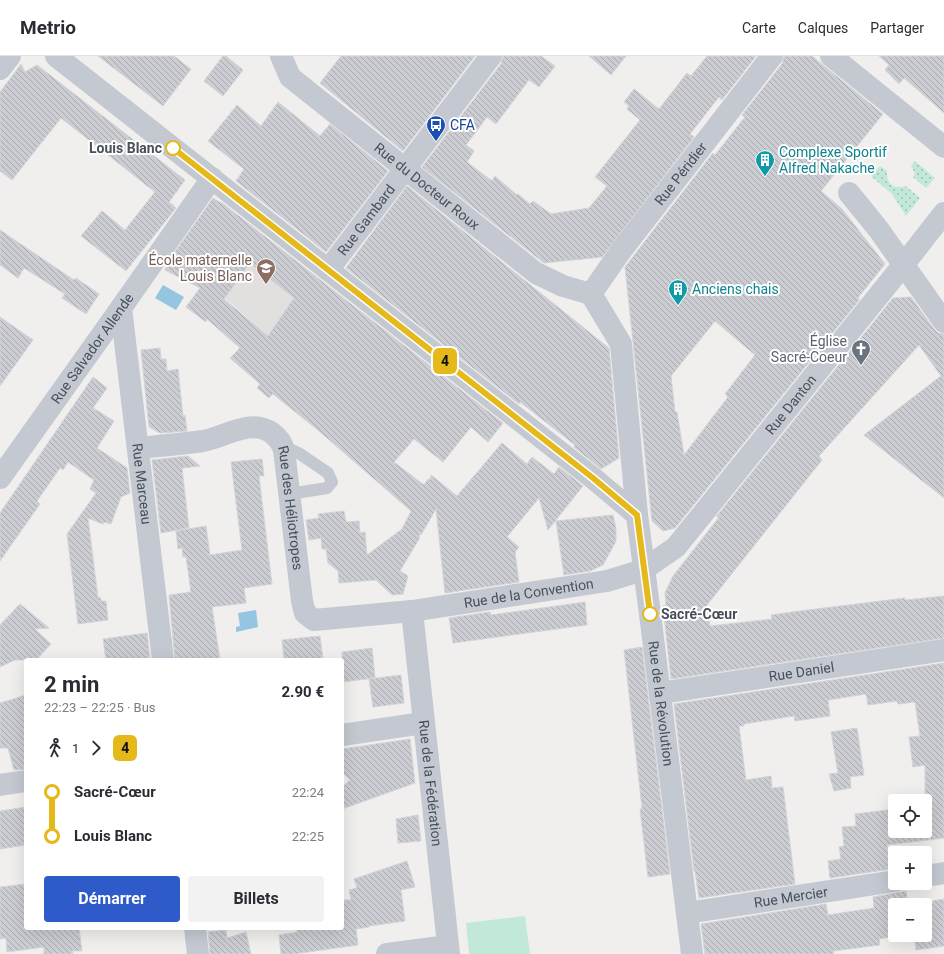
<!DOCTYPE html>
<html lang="fr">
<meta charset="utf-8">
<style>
body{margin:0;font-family:Roboto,sans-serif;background:#f2f2f3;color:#2b2b33;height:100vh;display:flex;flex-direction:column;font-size:15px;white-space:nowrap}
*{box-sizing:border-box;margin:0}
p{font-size:13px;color:#7c7c81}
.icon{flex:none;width:22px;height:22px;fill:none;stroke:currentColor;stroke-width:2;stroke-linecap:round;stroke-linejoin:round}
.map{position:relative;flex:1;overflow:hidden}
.sheet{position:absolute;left:24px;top:602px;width:320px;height:272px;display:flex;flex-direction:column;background:#fff;border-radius:4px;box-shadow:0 4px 16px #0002}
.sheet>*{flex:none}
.badge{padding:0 8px;border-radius:6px;font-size:14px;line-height:26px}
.buttons{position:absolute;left:888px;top:738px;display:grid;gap:8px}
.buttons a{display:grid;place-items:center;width:44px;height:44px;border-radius:4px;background:#fff;box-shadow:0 4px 16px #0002;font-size:20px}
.map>.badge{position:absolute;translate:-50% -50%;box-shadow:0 0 0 2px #fff}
.legs{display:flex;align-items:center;gap:6px;height:44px;padding:0 20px;font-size:13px}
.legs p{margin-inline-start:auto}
.head{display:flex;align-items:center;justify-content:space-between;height:68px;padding:0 20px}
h1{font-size:22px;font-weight:700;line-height:30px}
.button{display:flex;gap:8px;margin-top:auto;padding:8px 20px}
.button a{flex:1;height:46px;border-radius:4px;background:#2f5aca;color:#fff;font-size:16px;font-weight:700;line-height:46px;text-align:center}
.button a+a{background:#f2f2f3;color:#2b2b33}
ul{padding:0 20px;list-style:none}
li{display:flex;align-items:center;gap:14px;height:44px;font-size:15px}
li i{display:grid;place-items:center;width:6px;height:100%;margin:0 5px;background:currentColor}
li i::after{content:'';width:10px;height:10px;margin:-5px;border:3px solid;border-radius:50%;background:#fff}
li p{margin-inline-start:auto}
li:first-child i{background:linear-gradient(#0000 50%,currentColor 0)}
li:last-child i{background:linear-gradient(currentColor 50%,#0000 0)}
header{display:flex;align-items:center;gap:24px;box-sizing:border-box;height:56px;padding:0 20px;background:#fff;border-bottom:1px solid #e1e1e2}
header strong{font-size:19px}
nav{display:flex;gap:22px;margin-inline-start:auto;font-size:14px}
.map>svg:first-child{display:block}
.education{fill:#e1e0df}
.grass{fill:url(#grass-dots)}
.pitch{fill:#c2e9d7}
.water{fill:#94c5e1}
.building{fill:url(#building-back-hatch);stroke:#d3d4d9;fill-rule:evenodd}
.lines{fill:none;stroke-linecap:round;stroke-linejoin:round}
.lane{stroke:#c3c8d1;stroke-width:12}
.street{stroke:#c3c8d1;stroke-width:22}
.line-1-casing{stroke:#fff;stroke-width:9}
.line-1{stroke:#e4b919;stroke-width:6}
.stop-1-dot{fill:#fff;stroke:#e4b919;stroke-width:2}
.labels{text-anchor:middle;stroke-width:4;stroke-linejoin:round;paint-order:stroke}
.transit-label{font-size:14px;fill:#164399;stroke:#fff;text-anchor:start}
.stop-label{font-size:14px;font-weight:bold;fill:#494f59;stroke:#fff;text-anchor:end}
.culture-label{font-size:14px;fill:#0d838f;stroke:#fff;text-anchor:start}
.street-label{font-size:14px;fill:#494f59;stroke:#fff}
.education-label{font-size:14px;fill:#785e54;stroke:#fff;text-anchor:end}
.worship-label{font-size:14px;fill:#5b616d;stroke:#fff;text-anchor:end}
</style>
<header>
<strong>Metrio</strong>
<nav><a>Carte</a><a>Calques</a><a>Partager</a></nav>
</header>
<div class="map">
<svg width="944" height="898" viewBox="0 0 944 898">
<defs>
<pattern id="grass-dots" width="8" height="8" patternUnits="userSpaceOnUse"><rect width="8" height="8" fill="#c2e9d7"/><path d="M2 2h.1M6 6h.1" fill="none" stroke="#a0bfb1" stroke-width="1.8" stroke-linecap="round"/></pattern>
<pattern id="building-back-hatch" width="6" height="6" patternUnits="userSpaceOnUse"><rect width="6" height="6" fill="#cccdd2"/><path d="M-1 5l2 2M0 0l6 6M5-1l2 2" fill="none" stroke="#a8a9ad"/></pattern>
</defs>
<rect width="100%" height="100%" fill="#f0efee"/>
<path class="education" d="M247,168L323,228L280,290L210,229Z"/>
<path class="grass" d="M915,105L935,122L926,132L913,121L915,117L911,110Z
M880,110L887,115C886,128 894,134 906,130L920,142L906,160L892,138L871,120Z"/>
<path class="pitch" d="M525,860L530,898H469L466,867Z"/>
<path class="water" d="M163,229L184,241L176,254L155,242Z
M256,554L258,571L236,576V571L240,570L238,557Z"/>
<path class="building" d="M98,0H174L191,13L163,50Z
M223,0H226L243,14L223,40L204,25Z
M341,0H475L403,95L320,27Z
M503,0H541L555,10L539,31L529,24L496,68L487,61L466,89L474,95L467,106L492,125L495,120L517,139L518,138L530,148L533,145L551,158L589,152L607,130L595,121L640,64L627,53L629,50L624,46L634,33L659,53L687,17L691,20L707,0H756L722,44L719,41L690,78L694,81L602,201L544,207L422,111L501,8Z
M589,0H626L611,19Z
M784,0H812L883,58L821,135L842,153L885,208L857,243H860L675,472L663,475L652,465L625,211L713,97L715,99L745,61L742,59L782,8ZM715,265L755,299L725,338L728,341L684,399L677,356H675L671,320Z
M879,0H944V57L904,22L899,28L885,14L889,9Z
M21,8L25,16L37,9L185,124L169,146L176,152L126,215L81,180L102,155L125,174L155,136L61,62L12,124L0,115V36Z
M278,46L320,80L330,68L388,115L326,196L236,125L244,113L208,85L237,49L261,70Z
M407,130L609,292L619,402L601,413L574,391L575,389L520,346L519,348L346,212Z
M213,142L221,147V146L503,367L488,386L471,371L443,406L414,383L394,406L424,429L428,423L429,424L431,421V419L457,440L502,387L527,408L532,401L554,418L559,411L583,430L548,474L539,442L507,481L519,491L515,496L519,526L445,537L436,453L421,479L420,476L419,483L400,515L408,520L403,538L392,539L376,524L339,527L338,515L328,507L326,493H322L321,482L309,484L306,464L319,462L318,458L344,455L346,466L359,465L360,477L365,476L367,499L402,473L411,455L319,375L273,338L269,342L257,332L260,328L230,302L240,292L207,263L206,266L186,251L200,232L165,214L172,200ZM250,207L294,242L268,280L224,243Z
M0,174L74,224L76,222L99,238L86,258L62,242L65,238L24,212L18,222L0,209Z
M911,241L934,273L938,277L944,278V442L864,379L941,320L919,289L819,400L822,404L707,549L710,570L772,563L771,559L792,556L905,542V544L944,540V582L671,623L663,550L666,549L665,537L673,520L720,460L716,461L893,242Z
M0,261L33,284L0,330Z
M160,292L161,303H166L167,315L178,313L183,360L185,359L187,375L160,377L149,371L141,294Z
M93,321L107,332L93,352L114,365L97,392L127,412L130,437L121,441L111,468L104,466L103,468L88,462L98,542L100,541L101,545H106L108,564L78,568L67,478L96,437L90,433L94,424L68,406L63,414L60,412L37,445L40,448L0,505V457Z
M188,400L200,410L182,412L189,472L161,477L152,404Z
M262,403L264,420H259L272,528L244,532L246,547L212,551L220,604H175L169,539L191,536L186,501H183L182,492L178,493L176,475L206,470L210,499L242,494L231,406Z
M613,459L616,472V485L603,509L590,515L564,519L556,465Z
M585,546L587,569L453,587L449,562L490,556L491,559Z
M20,548L49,572L35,573L51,588L36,604H15L0,611V569Z
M147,577L150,604H106L103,583Z
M320,580L323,604H284L282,584Z
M642,591L670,818L648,821L640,753L642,752L624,594Z
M372,592L375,622L342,626V596Z
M944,607V782L887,789L891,813L830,822L828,805L841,803L839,791L844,790L842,771L856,770L855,758L895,753V775H925V709L913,711L909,681L920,680L915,646L898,648L897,645L868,649L866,638L828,644L830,660L795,665L794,660L744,668V670H739L746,724L771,720L772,732L783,731L795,828L699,842L695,815H694L674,648Z
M401,619L404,647L373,651L369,623Z
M26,639V713L14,714L8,692H0V647Z
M857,672L864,719L850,721L851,732L834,735L829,718L838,717L831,676Z
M410,683L415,727L342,753V731L350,724L342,716V693Z
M26,751V789L0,793V755Z
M418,759L421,785L398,787L396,763Z
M407,805L415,831L401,834L405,865L369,870V871L356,873L358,889L294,898H281L279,879L297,876V872H342V844H351L349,834L357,832L354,823Z
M26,828V872H79L82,895H72L73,898H44V891L7,896L6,882L0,883V831Z
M906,835L908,849H895V879H902L879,883L880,889L833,895L834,898H705L701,868L826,848L828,859L874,852L873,841Z
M944,843V890L916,894L914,879H925V849H911Z
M226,874L227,882L246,876L251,898H210L208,876Z"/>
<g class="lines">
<path class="lane" d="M283,390L300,398L328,417L332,426L327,432L289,438"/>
<g class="street">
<path d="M56,0L593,422L637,459"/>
<path id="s1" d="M281,0L290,21L536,217L563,230L591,238"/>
<path d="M831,0L944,91"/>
<path d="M0,13L10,0"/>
<path d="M849,137L879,174L944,266"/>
<path id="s2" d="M328,214L491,0"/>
<path id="s3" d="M591,238L621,288L637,459L650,558L692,898"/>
<path id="s4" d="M591,238L620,196L772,0"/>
<path id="s5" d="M121,252L163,604"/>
<path id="s6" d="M138,392C160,390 182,388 203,385C226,381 249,362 272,377C278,382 282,386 284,394L302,545L305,557L314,564L412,555L607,525L643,514L676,491L904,208L944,157"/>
<path id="s7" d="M0,422L121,252L212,122"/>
<path id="s8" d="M412,555L449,898"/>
<path id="s9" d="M660,637L944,594"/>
<path d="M342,679L423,667"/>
<path d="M0,729L26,725"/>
<path d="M925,820L944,817"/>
<path id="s10" d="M687,857L895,825"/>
<path d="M195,872L198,898"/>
<path d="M387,898L448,890"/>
</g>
</g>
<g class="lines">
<g class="line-1-casing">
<path id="line-1" d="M173,92L593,422L637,459L650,558"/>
</g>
<use href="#line-1" class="line-1"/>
</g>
<defs>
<g id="bus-pin" transform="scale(1)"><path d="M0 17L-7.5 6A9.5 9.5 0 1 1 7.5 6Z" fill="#1a4fb4" stroke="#fff"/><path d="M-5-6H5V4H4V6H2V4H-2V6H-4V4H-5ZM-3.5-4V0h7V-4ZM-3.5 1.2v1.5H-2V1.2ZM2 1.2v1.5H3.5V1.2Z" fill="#fff"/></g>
<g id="building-pin" transform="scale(1)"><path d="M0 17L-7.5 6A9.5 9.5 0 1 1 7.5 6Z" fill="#0f9aa8" stroke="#fff"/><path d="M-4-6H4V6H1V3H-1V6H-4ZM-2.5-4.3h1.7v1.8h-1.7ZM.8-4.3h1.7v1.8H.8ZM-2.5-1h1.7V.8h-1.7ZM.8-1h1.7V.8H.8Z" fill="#fff"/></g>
<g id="school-pin" transform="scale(1)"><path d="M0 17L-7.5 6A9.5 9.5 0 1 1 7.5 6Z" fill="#8d6e63" stroke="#fff"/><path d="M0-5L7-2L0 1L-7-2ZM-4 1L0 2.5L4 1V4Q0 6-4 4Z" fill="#fff"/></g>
<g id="church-pin" transform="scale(1)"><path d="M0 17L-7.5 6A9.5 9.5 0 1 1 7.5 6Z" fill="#6b7280" stroke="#fff"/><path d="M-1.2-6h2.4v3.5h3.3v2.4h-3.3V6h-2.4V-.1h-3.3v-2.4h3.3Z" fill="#fff"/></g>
</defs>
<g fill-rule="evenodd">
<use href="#bus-pin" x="436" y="69"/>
<use href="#building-pin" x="765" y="104"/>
<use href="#school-pin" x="266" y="212"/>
<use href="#building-pin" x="678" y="233"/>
<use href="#church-pin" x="861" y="293"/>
</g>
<g class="stop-1-dot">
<circle cx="173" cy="92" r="7"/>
<circle cx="650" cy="558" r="7"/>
</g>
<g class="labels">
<g class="transit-label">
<text x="450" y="74">CFA</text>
</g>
<g class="stop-label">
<text x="162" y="97">Louis Blanc</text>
<text x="661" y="563" text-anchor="start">Sacré-Cœur</text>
</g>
<g class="culture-label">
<text x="779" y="101">Complexe Sportif<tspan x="779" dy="16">Alfred Nakache</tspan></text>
<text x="692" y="238">Anciens chais</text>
</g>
<g class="street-label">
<text dy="5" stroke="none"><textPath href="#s4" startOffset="150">Rue Péridier</textPath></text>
<text dy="5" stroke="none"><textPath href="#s1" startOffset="198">Rue du Docteur Roux</textPath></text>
<text dy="5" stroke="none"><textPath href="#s2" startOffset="63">Rue Gambard</textPath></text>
<text dy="5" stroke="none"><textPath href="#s7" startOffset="159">Rue Salvador Allende</textPath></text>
<text dy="5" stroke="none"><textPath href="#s6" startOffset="891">Rue Danton</textPath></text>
<text dy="5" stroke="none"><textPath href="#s5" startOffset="177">Rue Marceau</textPath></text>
<text dy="5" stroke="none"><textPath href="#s6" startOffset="217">Rue des Héliotropes</textPath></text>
<text dy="5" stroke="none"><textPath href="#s6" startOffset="551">Rue de la Convention</textPath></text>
<text dy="5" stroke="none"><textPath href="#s9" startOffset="143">Rue Daniel</textPath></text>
<text dy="5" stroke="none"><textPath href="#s3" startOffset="420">Rue de la Révolution</textPath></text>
<text dy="5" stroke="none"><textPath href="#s8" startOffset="173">Rue de la Fédération</textPath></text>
<text dy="5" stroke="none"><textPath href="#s10" startOffset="105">Rue Mercier</textPath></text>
</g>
<g class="education-label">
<text x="252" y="209">École maternelle<tspan x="252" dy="16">Louis Blanc</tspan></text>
</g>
<g class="worship-label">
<text x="847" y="290">Église<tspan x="847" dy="16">Sacré-Coeur</tspan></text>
</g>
</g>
</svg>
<div class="buttons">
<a><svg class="icon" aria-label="locate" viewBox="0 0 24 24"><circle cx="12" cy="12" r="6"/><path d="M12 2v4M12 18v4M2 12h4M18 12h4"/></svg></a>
<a>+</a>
<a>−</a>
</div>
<b class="badge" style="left:445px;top:305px;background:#e4b919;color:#111">4</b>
<section class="sheet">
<div class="head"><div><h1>2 min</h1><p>22:23 – 22:25 · Bus</p></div><b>2.90 €</b></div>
<div class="legs"><svg class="icon" aria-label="walk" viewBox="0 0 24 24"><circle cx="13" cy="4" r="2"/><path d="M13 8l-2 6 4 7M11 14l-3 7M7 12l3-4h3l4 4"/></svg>1<svg class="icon" aria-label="forward" viewBox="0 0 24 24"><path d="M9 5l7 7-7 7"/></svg><b class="badge" style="background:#e4b919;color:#111">4</b></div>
<ul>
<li><i style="color:#e4b919"></i><b>Sacré-Cœur</b><p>22:24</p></li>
<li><i style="color:#e4b919"></i><b>Louis Blanc</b><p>22:25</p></li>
</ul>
<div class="button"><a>Démarrer</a><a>Billets</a></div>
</section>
</div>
